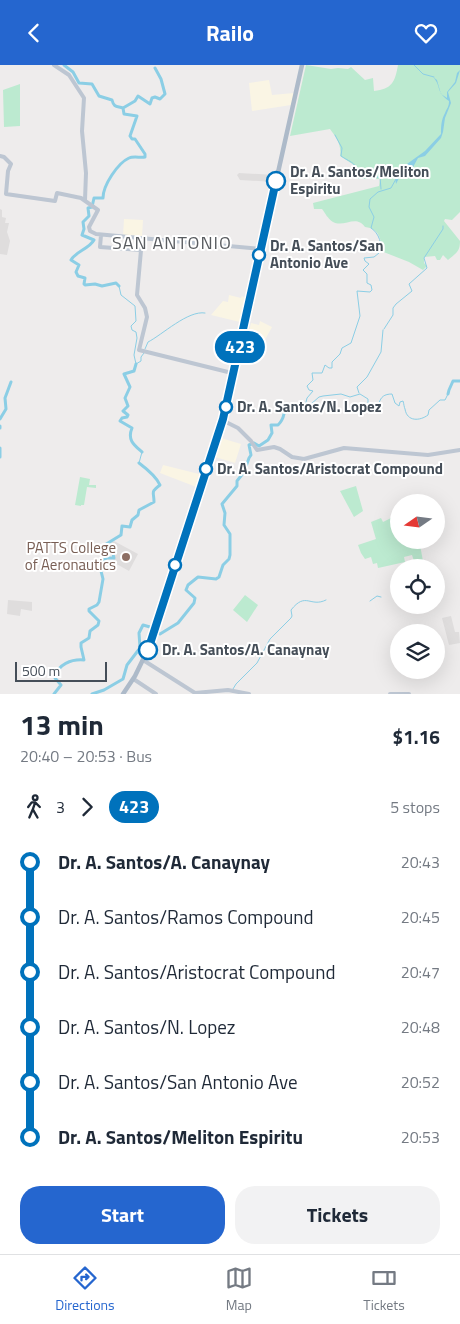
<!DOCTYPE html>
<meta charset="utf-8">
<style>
body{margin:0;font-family:"Titillium Web",sans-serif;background:#f2f2f3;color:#1f2937;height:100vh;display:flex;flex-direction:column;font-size:19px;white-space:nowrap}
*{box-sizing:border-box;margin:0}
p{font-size:16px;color:#747a83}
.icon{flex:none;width:28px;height:28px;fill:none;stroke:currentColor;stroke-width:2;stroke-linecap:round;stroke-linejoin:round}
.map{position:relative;height:629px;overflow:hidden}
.side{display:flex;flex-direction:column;background:#fff;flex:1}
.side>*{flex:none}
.badge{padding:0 10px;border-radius:16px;font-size:18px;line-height:32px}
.needle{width:32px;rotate:256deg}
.buttons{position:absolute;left:390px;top:429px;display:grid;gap:10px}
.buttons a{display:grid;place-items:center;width:55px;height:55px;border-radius:50%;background:#fff;box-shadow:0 5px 20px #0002;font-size:25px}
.scale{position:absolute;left:15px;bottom:12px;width:92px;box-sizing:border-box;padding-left:5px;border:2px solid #454e58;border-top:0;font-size:14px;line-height:18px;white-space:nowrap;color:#454e58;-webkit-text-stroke:4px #fff;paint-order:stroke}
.map>.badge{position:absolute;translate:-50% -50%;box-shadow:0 0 0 2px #fff}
.legs{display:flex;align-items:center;gap:8px;height:55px;padding:0 20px;font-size:16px}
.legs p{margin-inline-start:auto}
.summary{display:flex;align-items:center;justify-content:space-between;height:85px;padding:0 20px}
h1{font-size:28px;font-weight:700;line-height:38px}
.cta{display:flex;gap:10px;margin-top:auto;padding:10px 20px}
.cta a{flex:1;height:58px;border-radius:20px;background:#2566cf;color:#fff;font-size:20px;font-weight:700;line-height:58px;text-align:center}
.cta a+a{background:#f2f2f3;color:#1f2937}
ul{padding:0 20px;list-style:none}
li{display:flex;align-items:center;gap:18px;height:55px;font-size:19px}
li i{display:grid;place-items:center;width:8px;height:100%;margin:0 6px;background:currentColor}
li i::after{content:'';width:12px;height:12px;margin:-6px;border:4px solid;border-radius:50%;background:#fff}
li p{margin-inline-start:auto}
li:first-child i{background:linear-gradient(#0000 50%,currentColor 0)}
li:last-child i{background:linear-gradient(currentColor 50%,#0000 0)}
header{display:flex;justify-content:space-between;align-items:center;height:65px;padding:0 20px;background:#2566cf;color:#fff;font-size:22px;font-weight:700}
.tabs{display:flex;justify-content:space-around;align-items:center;height:70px;border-top:1px solid #e0e1e3;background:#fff;font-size:14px;color:#747a83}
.tabs a{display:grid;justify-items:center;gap:2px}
.tabs .on{color:#2566cf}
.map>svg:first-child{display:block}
.commercial{fill:#faf5e4}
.education{fill:#dfdddd}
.green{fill:#bcead0}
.water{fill:#8bcee5}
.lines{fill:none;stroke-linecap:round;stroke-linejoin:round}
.stream{stroke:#8bcee5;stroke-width:1}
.river{stroke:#8bcee5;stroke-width:3}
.secondary{stroke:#bdc6d2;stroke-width:4}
.primary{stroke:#adbac9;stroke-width:4.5}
.line-1-casing{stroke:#fff;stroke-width:11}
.line-1{stroke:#0072bc;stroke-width:8}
.stop-1-dot{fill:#fff;stroke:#0072bc;stroke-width:2.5}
.education-dot{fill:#8d6e63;stroke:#fff;stroke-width:2}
.labels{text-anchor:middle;stroke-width:4;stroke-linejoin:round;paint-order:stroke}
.stop-label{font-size:15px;font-weight:bold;fill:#454e58;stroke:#fff;text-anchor:start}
.education-label{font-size:15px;fill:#785e54;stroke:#fff;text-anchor:end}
.quarter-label{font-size:18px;letter-spacing:1px;fill:#595c60;stroke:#fff}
</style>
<header><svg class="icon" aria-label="back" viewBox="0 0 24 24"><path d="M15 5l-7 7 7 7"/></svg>Railo<svg class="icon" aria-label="heart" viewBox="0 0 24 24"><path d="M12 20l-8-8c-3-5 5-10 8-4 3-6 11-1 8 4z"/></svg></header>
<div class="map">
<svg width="460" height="629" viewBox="0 0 460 629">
<rect width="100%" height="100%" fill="#eeecec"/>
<path class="commercial" d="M269,15L272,30L294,28L291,40L252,46L249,18Z
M124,154L143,155L142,172L123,171Z
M229,230L241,233L242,231L248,235L244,258L211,250L223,236L228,237Z
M260,256L272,262L261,282L255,279L257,268L249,266L251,258L259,260Z
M221,373L241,379L235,398L215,392Z
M163,400L203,410L199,423L160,408Z"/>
<path class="education" d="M239,108L276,110L275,117L240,115L237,110Z
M0,144L2,145V152L6,153L5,158H9L7,167L10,176L7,190L0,189Z
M114,476L138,489L129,506L113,497L114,492L113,488L105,481Z
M8,535L32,537V546L21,544L20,551L7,549Z
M451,551L455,567H459L460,578L449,580L442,553Z"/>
<path class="green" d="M306,0L331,4L338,3L348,4L351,2L365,15L373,13L374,26C392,24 395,17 398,0H460V147L452,155L445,154L444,156L460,176C460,187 456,188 448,195L443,190L440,195H437L435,191L424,192V198L427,201L423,205L409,197L381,186C382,173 378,163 365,162C356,149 344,163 333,157C328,154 325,148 322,144H314L313,138L379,121L380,114H358L357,102L340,91C342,81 336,72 330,64L290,71Z
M20,19V61L4,62L3,25Z
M80,412L90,414L89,420H96V423L87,422L84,440H81V441L75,440Z
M356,421L363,446L354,452L340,426Z
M381,453L383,457L391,453L393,464L396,465L399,464V475H419L423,496L421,498L415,499L412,490L404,492L405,497L378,503L377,498L373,499L371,492L365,494L361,488L358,480L376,474L371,457Z
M245,530L258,540L247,557L233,545Z"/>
<path class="water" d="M460,5L456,18L448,27L451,38L445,53L443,67L441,73L425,91L418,93L412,104L402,107L396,119L395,111L400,104L425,86L441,69C441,62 441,55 445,48C447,43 449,42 449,36C435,26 442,22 433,12L437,15L441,29L447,33V27L455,17L457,8Z"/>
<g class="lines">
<path class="stream" d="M414,0L423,9L434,12
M335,70L342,83L341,91C353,99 357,97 358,113L380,112L381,124
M396,114L391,123L378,127L370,134L369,142L374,152L371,163C379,168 383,180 379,188L374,192L364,193L365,196L369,199L363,205L367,209V218L371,220L372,225L370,227L357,226L360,251L351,278L342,283L340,289L332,297V303H329L325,300L322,308H312L313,315L307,321L309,325L313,326L307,333L305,341L311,339L319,332L323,331L341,329L350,332L360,329L368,334V339L370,341L379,338C381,332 384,329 392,329L395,338L399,341L400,337L403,336C404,339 404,342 405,344C407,357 420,356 428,350L429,345L440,335H445L448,329
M119,221L121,230L135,241L136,256L131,261L132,265L136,267L137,273L134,290L136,299L141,296V292L144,288
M384,264L393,250V243L396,239L412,226L409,219L427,203L424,193L443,164V161
M145,284L148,277C162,270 188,245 205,248
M359,328L357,322L367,312L381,287L383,265
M139,398L142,387
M370,536L377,531L381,532
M233,624L236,619L257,598L270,574L291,553L292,551L291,545C306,526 310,543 326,535"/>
<path class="river" d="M64,0L73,7L79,18L92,19L99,31L112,35C114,43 117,41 123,43L124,49L137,51L130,71L132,74H135L145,89V92C141,93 133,91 129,93C118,98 103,120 103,133H94L92,142L88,143L89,151L83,157L84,164L82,170L94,175C89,184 76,186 71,195L79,200L76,207L78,211L85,213L84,219L85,220L95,219L102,221L116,218L119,221
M123,43L135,36L138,31L150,39L152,33L155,32L160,34L165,29L161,14L155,3
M136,299L134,306L124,309L130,322L125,333L128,341L123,346L128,350L127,352L122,353L120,356L132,363C127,375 134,380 142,387
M448,329L449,325L453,316H460
M0,354L6,344L5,333L11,317
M0,361V363
M0,383V392
M54,629L61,620L55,613C57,599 72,594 84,595L81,582V578L89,573L90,566L98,560L99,556L89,546V544L97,540L99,537L103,514L101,506L103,495L107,493H114L113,489L105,484L103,481L121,470L122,461L130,462L132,455L138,450L139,445L154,437C154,426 150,428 160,420C156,411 147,404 139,398
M92,629L104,625L123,614L127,600L140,583L139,568L143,560L150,562L160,569L178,558L194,538L195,533L186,525L188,520L198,512L216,514L219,512L223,500L229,494L230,490V469L224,460L225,448L222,439L237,421V416L244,407L249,393L251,390L249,380L254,378L259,381L268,375L272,368L271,360H278C286,352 282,349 287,341H305"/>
<path class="secondary" d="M54,0L69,10L84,33L82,66L86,108L85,135
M0,91L4,92L11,99L8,106L6,129L55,136L57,128L81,133L98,145L89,162L90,166L96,169L262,184
M101,170L100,182L141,185
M142,174L137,230L145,243L147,252L139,285L236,309
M222,355L238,363L251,376L257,385L274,382L280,384L292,392L304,394L344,383L428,390L460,385
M143,595L195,628L228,625L249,629
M135,615L156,629
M390,629H409"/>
<path class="primary" d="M123,629L135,611L151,578L223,354L302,0"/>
</g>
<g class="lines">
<g class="line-1-casing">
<path id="line-1" d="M148,585L223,354L276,116"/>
</g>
<use href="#line-1" class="line-1"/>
</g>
<g class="stop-1-dot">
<circle cx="276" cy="116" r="9"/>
<circle cx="259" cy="190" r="6"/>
<circle cx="226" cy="342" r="6"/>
<circle cx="206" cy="404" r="6"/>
<circle cx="175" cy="500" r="6"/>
<circle cx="148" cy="585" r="9"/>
</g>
<circle class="education-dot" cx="126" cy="492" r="5"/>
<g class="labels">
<g class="stop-label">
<text x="290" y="112">Dr. A. Santos/Meliton<tspan x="290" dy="17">Espiritu</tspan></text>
<text x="270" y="186">Dr. A. Santos/San<tspan x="270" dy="17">Antonio Ave</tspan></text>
<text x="237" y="347">Dr. A. Santos/N. Lopez</text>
<text x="217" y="409">Dr. A. Santos/Aristocrat Compound</text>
<text x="162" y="590">Dr. A. Santos/A. Canaynay</text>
</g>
<g class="education-label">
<text x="116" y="488">PATTS College<tspan x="116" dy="17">of Aeronautics</tspan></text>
</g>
<g class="quarter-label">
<text x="172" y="184">SAN ANTONIO</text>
</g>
</g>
</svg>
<div class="buttons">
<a><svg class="needle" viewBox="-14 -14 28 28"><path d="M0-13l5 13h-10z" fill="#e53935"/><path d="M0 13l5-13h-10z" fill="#747a83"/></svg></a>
<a><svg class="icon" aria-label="locate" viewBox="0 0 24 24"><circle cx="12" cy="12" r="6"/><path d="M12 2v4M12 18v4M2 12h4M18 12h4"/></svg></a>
<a><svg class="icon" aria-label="layers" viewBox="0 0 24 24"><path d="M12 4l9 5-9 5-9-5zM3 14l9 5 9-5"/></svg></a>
</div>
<div class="scale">500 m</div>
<b class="badge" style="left:240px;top:282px;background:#0072bc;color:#fff">423</b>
</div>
<section class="side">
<div class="summary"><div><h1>13 min</h1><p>20:40 – 20:53 · Bus</p></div><b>$1.16</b></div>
<div class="legs"><svg class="icon" aria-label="walk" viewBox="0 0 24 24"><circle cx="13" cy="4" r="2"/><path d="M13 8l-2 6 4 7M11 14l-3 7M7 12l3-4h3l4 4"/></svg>3<svg class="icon" aria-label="forward" viewBox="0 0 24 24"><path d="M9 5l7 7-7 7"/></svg><b class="badge" style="background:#0072bc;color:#fff">423</b><p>5 stops</p></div>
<ul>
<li><i style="color:#0072bc"></i><b>Dr. A. Santos/A. Canaynay</b><p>20:43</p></li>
<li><i style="color:#0072bc"></i><span>Dr. A. Santos/Ramos Compound</span><p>20:45</p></li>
<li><i style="color:#0072bc"></i><span>Dr. A. Santos/Aristocrat Compound</span><p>20:47</p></li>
<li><i style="color:#0072bc"></i><span>Dr. A. Santos/N. Lopez</span><p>20:48</p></li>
<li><i style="color:#0072bc"></i><span>Dr. A. Santos/San Antonio Ave</span><p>20:52</p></li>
<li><i style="color:#0072bc"></i><b>Dr. A. Santos/Meliton Espiritu</b><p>20:53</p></li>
</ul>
<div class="cta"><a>Start</a><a>Tickets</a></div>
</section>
<nav class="tabs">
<a class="on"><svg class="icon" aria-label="directions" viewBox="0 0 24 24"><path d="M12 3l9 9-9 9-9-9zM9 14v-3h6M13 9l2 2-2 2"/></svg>Directions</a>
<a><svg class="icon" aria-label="map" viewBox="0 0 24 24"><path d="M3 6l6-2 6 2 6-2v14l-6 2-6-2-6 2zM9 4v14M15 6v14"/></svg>Map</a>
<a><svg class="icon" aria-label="tickets" viewBox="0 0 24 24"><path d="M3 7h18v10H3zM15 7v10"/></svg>Tickets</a>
</nav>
